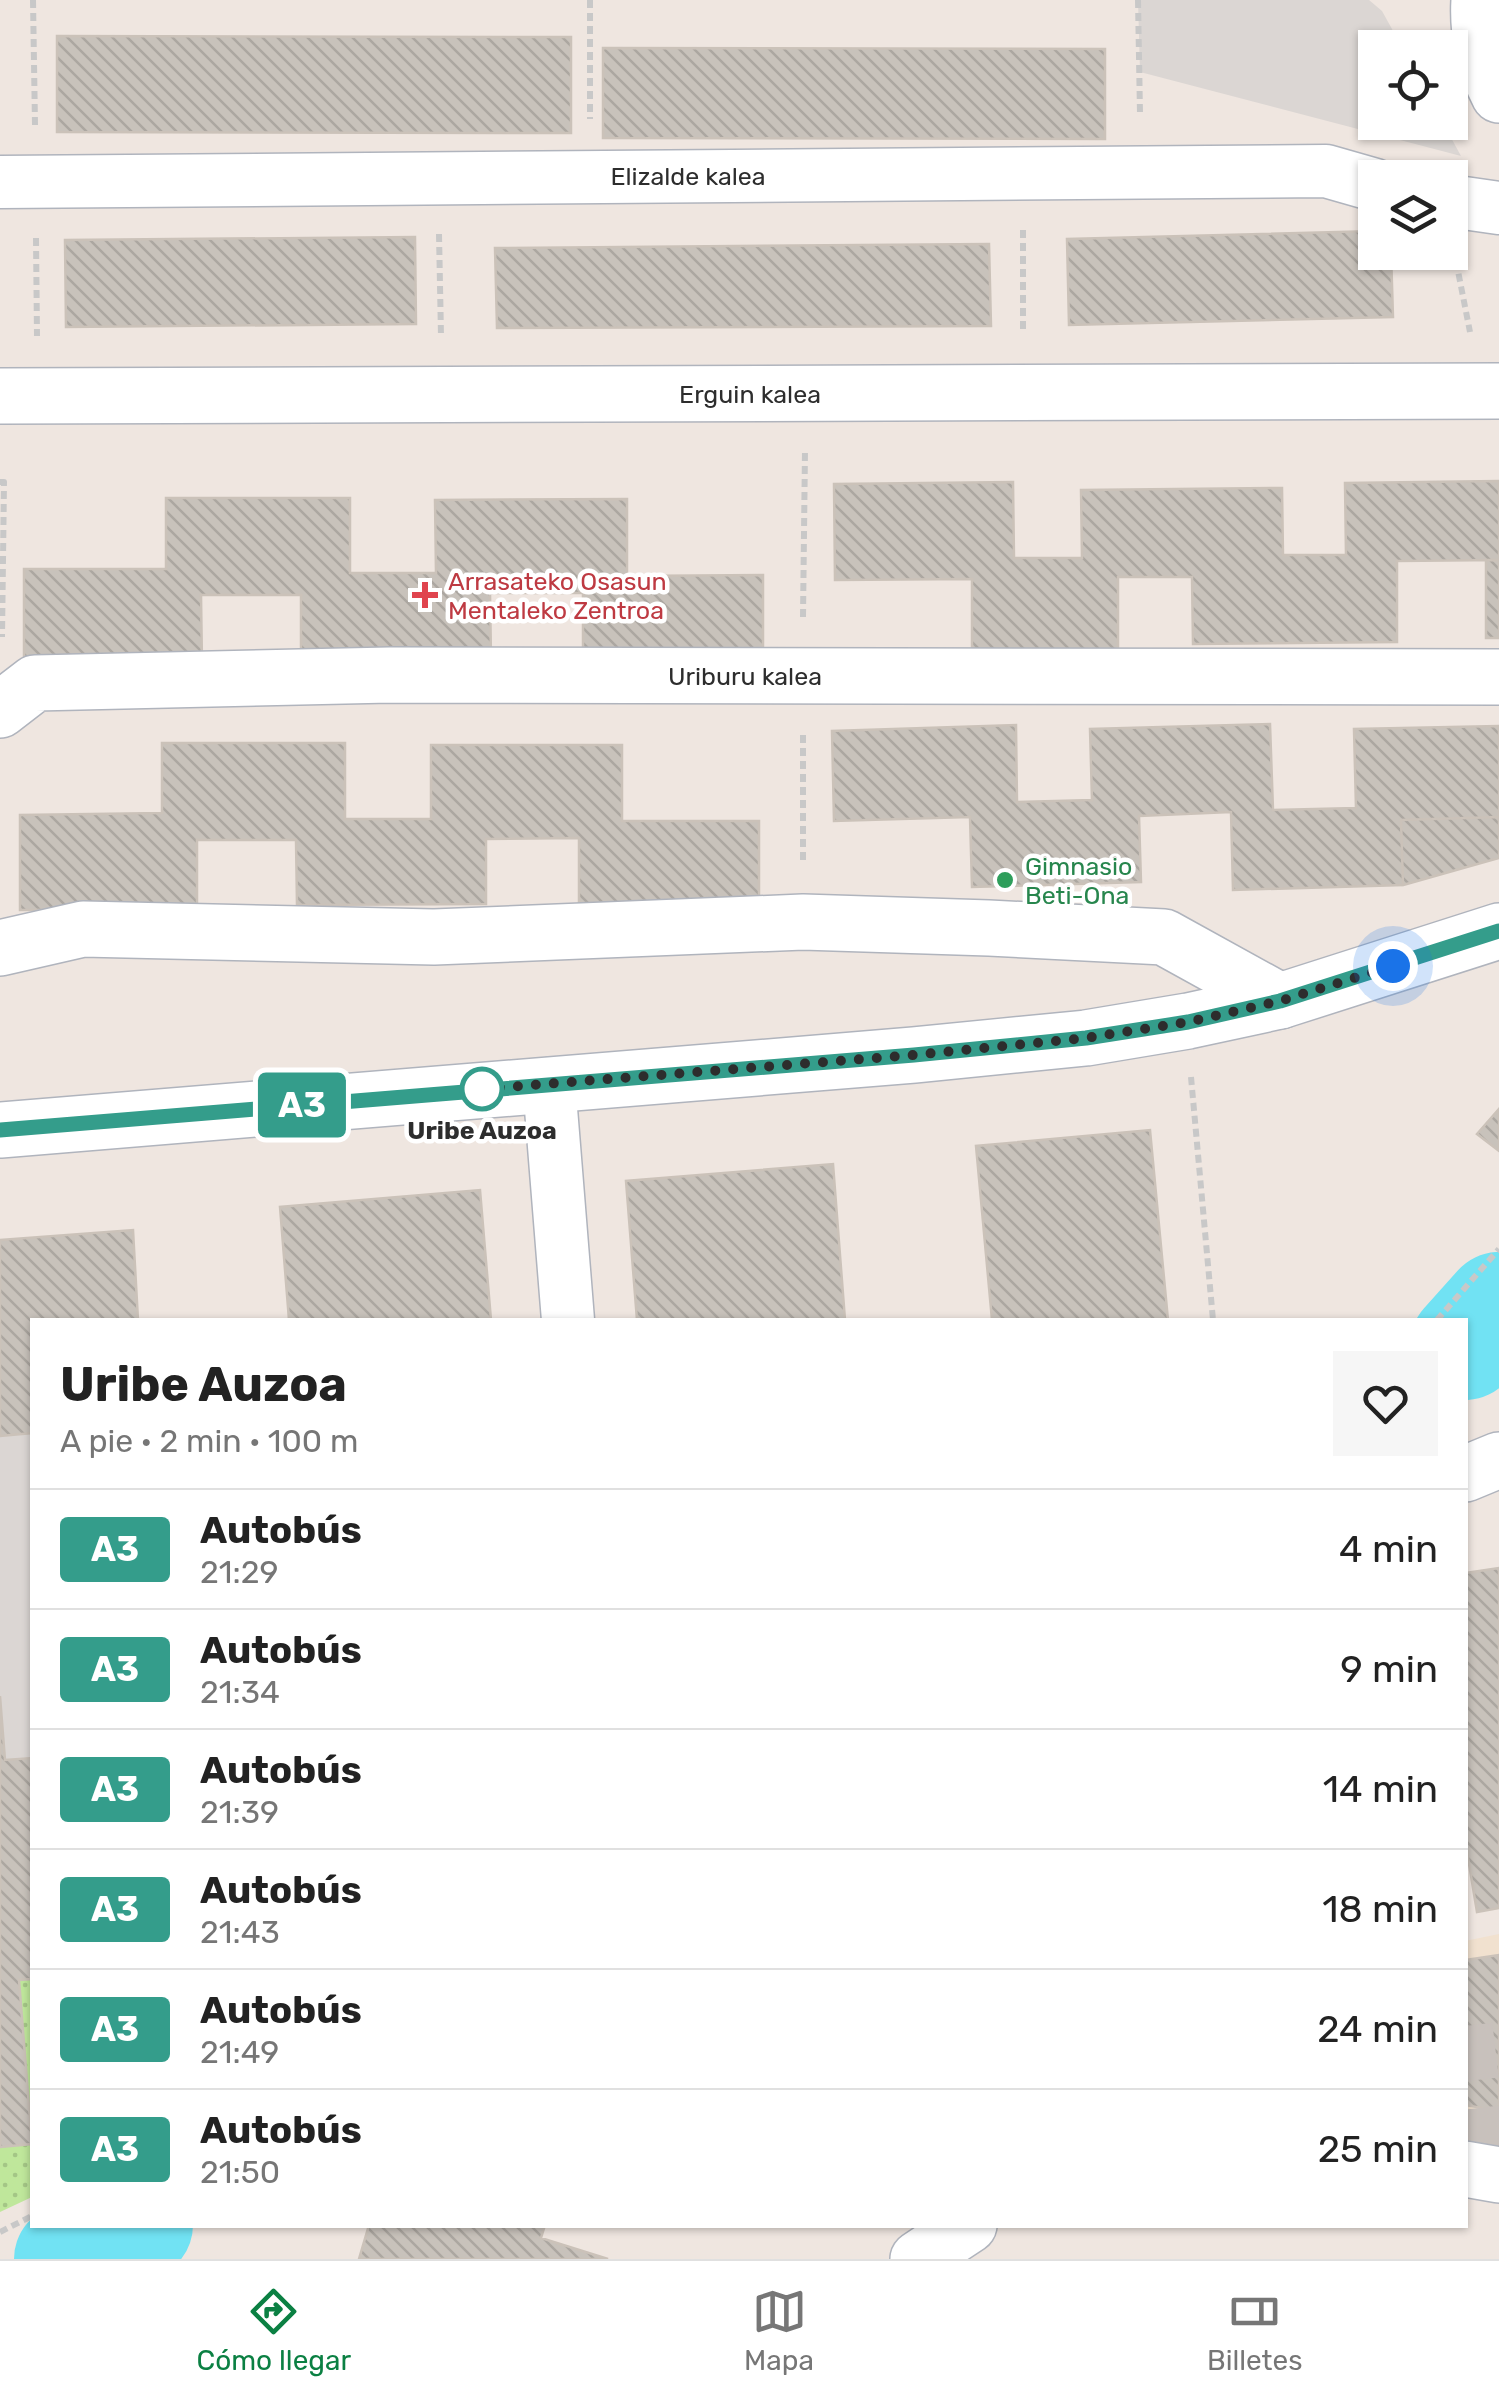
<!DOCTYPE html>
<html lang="es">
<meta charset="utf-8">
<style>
body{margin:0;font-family:Rubik,sans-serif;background:#f6f6f6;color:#222;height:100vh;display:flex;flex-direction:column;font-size:38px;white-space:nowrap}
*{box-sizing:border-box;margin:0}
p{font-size:32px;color:#767676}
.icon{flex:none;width:55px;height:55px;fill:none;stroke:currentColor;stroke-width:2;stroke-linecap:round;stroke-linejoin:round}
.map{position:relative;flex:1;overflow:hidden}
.panel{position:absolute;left:30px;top:1318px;width:1438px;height:910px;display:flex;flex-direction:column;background:#fff;border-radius:0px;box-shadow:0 2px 8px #0004}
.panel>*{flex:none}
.badge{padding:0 20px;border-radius:8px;font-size:35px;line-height:65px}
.buttons{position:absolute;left:1358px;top:30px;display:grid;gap:20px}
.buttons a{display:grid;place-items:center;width:110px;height:110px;border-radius:0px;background:#fff;box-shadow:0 2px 8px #0004;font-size:50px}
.you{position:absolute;width:50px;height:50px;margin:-25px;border:8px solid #fff;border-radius:50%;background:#1a73e8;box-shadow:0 0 0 15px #1a73e833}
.map>.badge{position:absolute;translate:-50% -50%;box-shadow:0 0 0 5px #fff}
.round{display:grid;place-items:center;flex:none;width:105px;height:105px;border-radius:0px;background:#f6f6f6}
.overview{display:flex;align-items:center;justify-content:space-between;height:170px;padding:0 30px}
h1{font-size:48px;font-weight:700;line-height:75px}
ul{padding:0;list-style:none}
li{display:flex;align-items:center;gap:30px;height:120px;padding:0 30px;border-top:2px solid #e0e0e0}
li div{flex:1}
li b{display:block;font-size:38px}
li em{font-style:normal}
li .badge{min-width:110px;font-weight:700;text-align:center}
.menu{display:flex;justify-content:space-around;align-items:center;height:140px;border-top:2px solid #e0e0e0;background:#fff;font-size:28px;color:#767676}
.menu a{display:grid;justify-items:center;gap:5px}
.menu .selected{color:#0b8043}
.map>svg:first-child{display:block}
.education{fill:#f1e1cf}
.grass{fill:url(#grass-dots)}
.plaza{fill:#dbd6d3}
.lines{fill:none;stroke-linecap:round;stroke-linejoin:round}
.river{stroke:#71e2f3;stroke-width:110}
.building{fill:url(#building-back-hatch);stroke:#cbc2b9;stroke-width:2.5}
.minor-tunnel{stroke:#c8c1bc;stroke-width:55;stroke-dasharray:55 28;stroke-linecap:butt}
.pedestrian-casing{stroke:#b0b4bd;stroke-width:55}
.minor-casing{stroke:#b0b4bd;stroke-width:58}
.tertiary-casing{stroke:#b0b4bd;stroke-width:58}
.path{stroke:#c8c8c8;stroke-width:6;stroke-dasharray:8 5;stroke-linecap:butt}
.pedestrian{stroke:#fff;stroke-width:52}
.minor{stroke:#fff;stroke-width:55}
.tertiary{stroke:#fff;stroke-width:55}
.line-casing{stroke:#fff;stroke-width:22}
.line{stroke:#349d8b;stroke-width:15}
.walk{stroke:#2d2d2d;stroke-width:10;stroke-dasharray:0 18}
.health-dot{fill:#e0444e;stroke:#fff;stroke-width:4}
.leisure-dot{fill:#2e9e5b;stroke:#fff;stroke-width:4}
.stop-dot{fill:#fff;stroke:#349d8b;stroke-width:5}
.labels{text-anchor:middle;stroke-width:9;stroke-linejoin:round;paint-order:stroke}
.street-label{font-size:25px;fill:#2d2d2d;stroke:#fff}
.health-label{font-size:25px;fill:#be3a42;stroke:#fff;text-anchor:start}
.leisure-label{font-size:25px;fill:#27864d;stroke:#fff;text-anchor:start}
.stop-label{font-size:25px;font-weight:bold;fill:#2d2d2d;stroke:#fff}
</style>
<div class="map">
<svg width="1499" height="2259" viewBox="0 0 1499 2259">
<defs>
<pattern id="grass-dots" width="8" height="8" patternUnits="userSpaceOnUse" patternTransform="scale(2.5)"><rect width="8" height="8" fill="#bfe79b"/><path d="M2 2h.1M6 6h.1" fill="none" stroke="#a4c686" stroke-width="1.8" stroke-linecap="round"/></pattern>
<pattern id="building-back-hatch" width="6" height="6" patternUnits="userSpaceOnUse" patternTransform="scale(2.5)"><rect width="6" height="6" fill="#c8c2bb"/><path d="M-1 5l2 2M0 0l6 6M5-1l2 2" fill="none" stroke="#aca7a1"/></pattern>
</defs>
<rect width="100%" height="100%" fill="#efe6e0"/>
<path class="education" d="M1499,1934V2134L1465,2129V1941Z"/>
<path class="grass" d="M32,1979V2197L0,2212V2147L32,2144L19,1980Z"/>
<path class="plaza" d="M1138,0H1369L1382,11L1402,47L1375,48V122L1443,123L1461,156L1140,72Z
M32,1433V1758L5,1760L0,1696V1436Z"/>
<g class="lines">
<path class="river" d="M1465,1345L1499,1307
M69,2259L138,2225"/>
</g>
<path class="building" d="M57,36L571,37V133L57,132Z
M603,48L1105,49V139L603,138Z
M1375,231V252H1391L1393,317L1069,325L1067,239Z
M415,237L416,324L66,327L65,240Z
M989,244L991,326L497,328L495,248Z
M1499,481V560L1397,561V642L1193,644L1192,577H1118V650L972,651V579L835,580L834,484L1013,482L1014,558H1082L1081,490L1282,488L1283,555H1346L1345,483Z
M166,498H350V573H436L435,500L627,499V576L763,575V659H583V593H490L491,659H301V595H201L202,664L24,665V569H166Z
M1486,560H1499V638H1486Z
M1270,724L1273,810L1356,808L1354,729L1499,726V817L1401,820L1403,885L1233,890L1231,812L1139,816L1141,882L972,887L970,817L834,821L832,731L1016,725L1017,802L1092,800L1090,729Z
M162,743H345V819H431V745H622V821H759V904L579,905V838L486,839V904L297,905L296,840H197V909L20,910V815L162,813Z
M1499,817V858L1403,885L1401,820Z
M1499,1109V1151L1477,1134Z
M1150,1130L1168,1320H992L976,1146Z
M833,1164L845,1320H637L626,1181Z
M480,1190L491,1320H289L280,1207Z
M133,1230L138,1320H32V1433L0,1436V1240Z
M1499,1568V1908L1477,1912L1465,1840V1573Z
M0,1696L5,1760L32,1758V1979L19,1980L32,2144L0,2147Z
M1499,1955V2111L1465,2105V1960Z
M369,2225H545L541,2238L608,2259H359Z"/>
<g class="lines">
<path class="minor-tunnel" d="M1465,2026L1482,2171"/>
<g class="pedestrian-casing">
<path id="pedestrian" d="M0,182L1326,171L1375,185
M1450,201L1499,208
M549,1084L568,1320"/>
</g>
<g class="minor-casing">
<path id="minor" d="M1479,0C1477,32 1484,67 1499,95
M0,396L1499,391
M0,710L35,683L390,675L1499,677
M0,948L83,929L434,937L803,922L989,928L1164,937L1280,1001
M1465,1474L1499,1460
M1465,2169L1499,2175
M918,2259L969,2225"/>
</g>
<g class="tertiary-casing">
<path id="tertiary" d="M0,1130L914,1055L1086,1038L1188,1021L1280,1001L1499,931"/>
</g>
<path class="path" d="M33,0L35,125
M590,0V119
M1138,0L1140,114
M1023,230V332
M439,234L441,336
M36,238L37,336
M1456,261L1470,332
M0,482H4L2,637
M803,617L805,450
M803,735V862
M1191,1077L1213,1320
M1437,1320L1499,1249
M0,2232L32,2216"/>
<use href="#pedestrian" class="pedestrian"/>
<use href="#minor" class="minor"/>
<use href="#tertiary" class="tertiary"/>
</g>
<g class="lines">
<g class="line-casing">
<path id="line" d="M0,1130L914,1055L1086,1038L1188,1022L1280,1001L1499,931"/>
</g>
<use href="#line" class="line"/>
<path class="walk" d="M482,1089L914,1055L1086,1038L1188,1022L1280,1001L1393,966"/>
</g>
<path class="health-dot" d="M420 580h10v10h10v10h-10v10h-10v-10h-10v-10h10z"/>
<circle class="leisure-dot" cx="1005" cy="880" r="10"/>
<circle class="stop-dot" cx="482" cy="1089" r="20"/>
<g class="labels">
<g class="street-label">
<text x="688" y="185">Elizalde kalea</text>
<text x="750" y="403">Erguin kalea</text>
<text x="745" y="685">Uriburu kalea</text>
</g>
<g class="health-label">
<text x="448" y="590">Arrasateko Osasun<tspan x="448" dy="29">Mentaleko Zentroa</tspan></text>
</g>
<g class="leisure-label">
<text x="1025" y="875">Gimnasio<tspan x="1025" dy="29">Beti-Ona</tspan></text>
</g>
<g class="stop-label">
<text x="482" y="1139">Uribe Auzoa</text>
</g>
</g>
</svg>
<div class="buttons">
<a><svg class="icon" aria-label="locate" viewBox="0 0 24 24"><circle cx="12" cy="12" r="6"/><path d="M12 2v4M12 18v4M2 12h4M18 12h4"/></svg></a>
<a><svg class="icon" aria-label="layers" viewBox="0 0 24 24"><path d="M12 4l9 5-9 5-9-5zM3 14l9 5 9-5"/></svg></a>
</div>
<div class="you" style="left:1393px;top:966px"></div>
<b class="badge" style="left:302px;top:1105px;background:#349d8b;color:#fff">A3</b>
<section class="panel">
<div class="overview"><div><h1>Uribe Auzoa</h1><p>A pie · 2 min · 100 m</p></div><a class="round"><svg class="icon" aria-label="heart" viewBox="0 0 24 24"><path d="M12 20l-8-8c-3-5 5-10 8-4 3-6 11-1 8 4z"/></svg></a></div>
<ul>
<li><span class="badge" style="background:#349d8b;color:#fff">A3</span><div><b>Autobús</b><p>21:29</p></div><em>4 min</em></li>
<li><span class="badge" style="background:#349d8b;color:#fff">A3</span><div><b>Autobús</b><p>21:34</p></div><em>9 min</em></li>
<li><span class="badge" style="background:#349d8b;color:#fff">A3</span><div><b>Autobús</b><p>21:39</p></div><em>14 min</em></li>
<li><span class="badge" style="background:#349d8b;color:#fff">A3</span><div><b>Autobús</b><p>21:43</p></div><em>18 min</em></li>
<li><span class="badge" style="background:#349d8b;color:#fff">A3</span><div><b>Autobús</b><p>21:49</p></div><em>24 min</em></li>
<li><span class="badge" style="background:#349d8b;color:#fff">A3</span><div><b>Autobús</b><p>21:50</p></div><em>25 min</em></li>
</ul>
</section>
</div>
<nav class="menu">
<a class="selected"><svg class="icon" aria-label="directions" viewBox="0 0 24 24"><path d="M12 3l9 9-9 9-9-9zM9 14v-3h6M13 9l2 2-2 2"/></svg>Cómo llegar</a>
<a><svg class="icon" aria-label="map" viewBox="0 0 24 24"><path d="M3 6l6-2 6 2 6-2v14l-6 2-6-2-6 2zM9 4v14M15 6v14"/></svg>Mapa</a>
<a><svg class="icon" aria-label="tickets" viewBox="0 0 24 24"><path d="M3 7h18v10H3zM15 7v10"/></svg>Billetes</a>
</nav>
